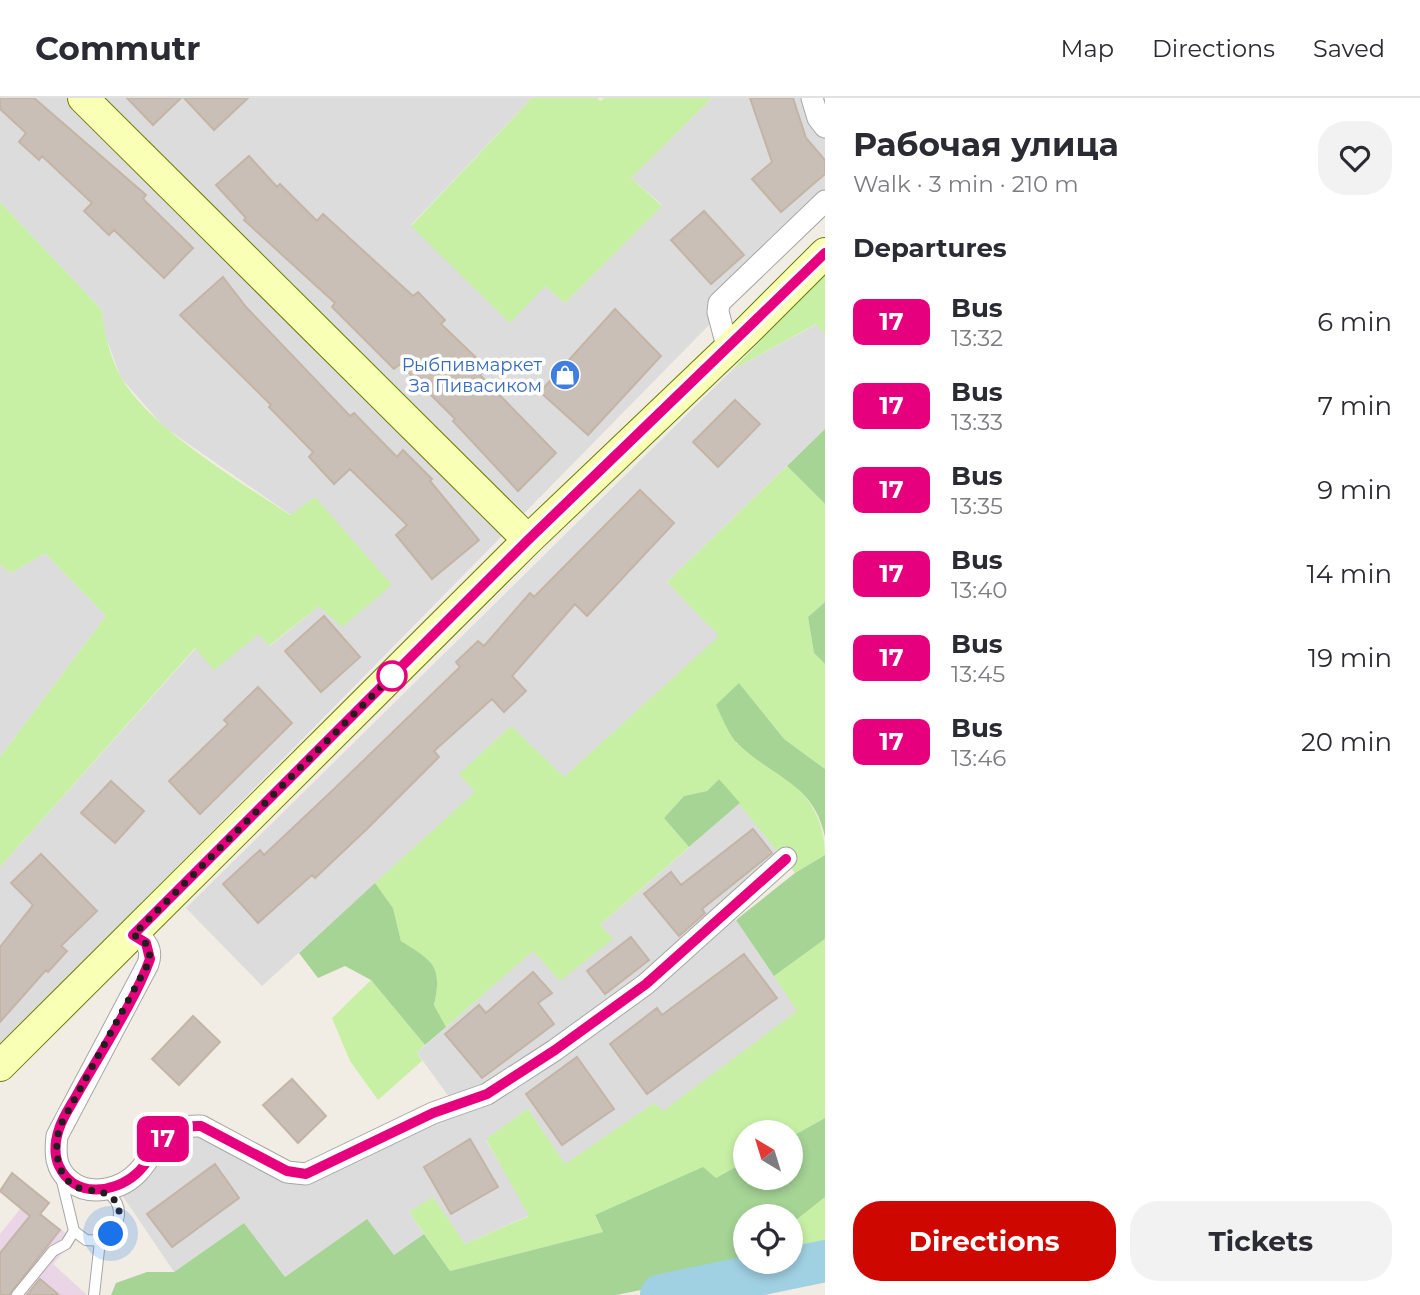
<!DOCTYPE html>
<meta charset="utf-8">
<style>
body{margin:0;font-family:Montserrat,sans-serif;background:#f2f2f3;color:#2b2b33;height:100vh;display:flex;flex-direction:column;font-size:26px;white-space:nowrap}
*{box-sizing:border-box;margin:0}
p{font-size:23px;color:#7c7c81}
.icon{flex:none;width:38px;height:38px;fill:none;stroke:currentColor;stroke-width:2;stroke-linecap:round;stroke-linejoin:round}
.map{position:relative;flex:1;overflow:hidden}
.details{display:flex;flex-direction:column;background:#fff;width:595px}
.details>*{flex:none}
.badge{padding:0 14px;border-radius:10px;font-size:24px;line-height:46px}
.needle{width:46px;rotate:322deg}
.buttons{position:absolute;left:733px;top:1022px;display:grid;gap:14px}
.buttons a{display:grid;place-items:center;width:70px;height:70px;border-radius:50%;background:#fff;box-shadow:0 4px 10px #0003;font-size:35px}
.you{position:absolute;width:35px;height:35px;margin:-18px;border:5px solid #fff;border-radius:50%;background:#1a73e8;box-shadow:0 0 0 10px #1a73e833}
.map>.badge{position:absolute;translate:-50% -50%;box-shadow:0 0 0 4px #fff}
h2{padding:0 28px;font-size:26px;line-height:63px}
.round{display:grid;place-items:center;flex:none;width:74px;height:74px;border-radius:28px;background:#f2f2f3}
.headline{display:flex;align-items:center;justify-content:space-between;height:119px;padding:0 28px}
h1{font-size:33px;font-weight:700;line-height:52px}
.action{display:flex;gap:14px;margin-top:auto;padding:14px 28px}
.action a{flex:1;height:80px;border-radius:28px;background:#ce0700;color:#fff;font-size:28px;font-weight:700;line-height:80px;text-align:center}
.action a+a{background:#f2f2f3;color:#2b2b33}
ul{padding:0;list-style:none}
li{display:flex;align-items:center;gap:21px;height:84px;padding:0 28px}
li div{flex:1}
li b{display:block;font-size:26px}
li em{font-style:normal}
li .badge{min-width:77px;font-weight:700;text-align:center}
header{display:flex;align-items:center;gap:42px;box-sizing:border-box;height:98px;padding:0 35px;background:#fff;border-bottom:2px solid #e1e1e2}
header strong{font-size:33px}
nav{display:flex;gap:38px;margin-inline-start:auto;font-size:24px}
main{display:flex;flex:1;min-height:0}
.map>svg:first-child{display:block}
.residential{fill:#dddcdc}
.industrial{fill:#ead5e6}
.grass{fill:#c7f0a5}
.forest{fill:#a5d495}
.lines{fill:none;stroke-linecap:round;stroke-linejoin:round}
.river{stroke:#a0d1e3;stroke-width:42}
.building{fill:#c9bfb7;stroke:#c4b4a5;stroke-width:2}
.lane-casing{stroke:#a6a6a6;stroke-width:12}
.street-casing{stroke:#a6a6a6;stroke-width:23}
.secondary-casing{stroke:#6a7c00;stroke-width:32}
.lane{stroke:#fff;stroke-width:10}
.street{stroke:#fff;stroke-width:21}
.secondary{stroke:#f9ffb4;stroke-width:30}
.line-casing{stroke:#fff;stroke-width:16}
.line{stroke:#e6007e;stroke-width:10}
.walk{stroke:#1f1f1f;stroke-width:7;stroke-dasharray:0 12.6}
.stop-dot{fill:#fff;stroke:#e6007e;stroke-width:3.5}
.labels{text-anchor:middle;stroke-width:7;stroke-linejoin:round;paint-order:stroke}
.shop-label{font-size:18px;fill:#366cbe;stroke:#fff;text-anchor:end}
</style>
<header>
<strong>Commutr</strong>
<nav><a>Map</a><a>Directions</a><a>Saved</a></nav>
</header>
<main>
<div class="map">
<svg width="825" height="1197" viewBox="0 0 825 1197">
<rect width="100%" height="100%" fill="#f1ede4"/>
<path class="residential" d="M0,0H532L411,127L459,171L545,188L565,205L662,107L631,80L712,0H825V109L0,949V769L196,550L214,571L259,535L270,548L319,508L315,399L291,417L164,329L121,280L104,234L102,212L0,104Z
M817,226L825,236V331L667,484L720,538L563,680L511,628L460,676L476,694L262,888L186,810L732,272Z
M45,455L106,518L0,659V466L11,475Z
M740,705L786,760L728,810L798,913L663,1014L654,1005L565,1067L528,1011L486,1042L530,1117L465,1146L433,1100L409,1114L424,1136L394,1157L366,1122L285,1179L244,1125L174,1174L116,1088L187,1027L287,1073L455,1007L417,955L533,852L560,882L612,840L600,827Z"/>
<path class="industrial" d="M12,1075L49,1105L41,1117L74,1141L53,1166L87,1197H0V1136L21,1110L0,1093Z"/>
<path class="grass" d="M532,0H597L601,3L604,0H712L631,80L662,108L565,205L545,188L510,225L411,128Z
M0,104L102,212C104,235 110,259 121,279C149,330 241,384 290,417L315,399L392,487L342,529L319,508L269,548L259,536L214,572L195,550L0,769V659L106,518L45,455L11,475L0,466Z
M825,177V236L816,226L732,272Z
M787,368L825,406V504L808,519L814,555L825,566V671L784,641L739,585L736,645C780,675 825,697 825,757L795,775L719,681L707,693L684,698L664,720L689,749L600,827L613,841L560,883L533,853L446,929L434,907C443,868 432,863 401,843L393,810L375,785L475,694L459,676L511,628L564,679L719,538L667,484Z
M825,841V1020L791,1039V1034H746L745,1064L716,1080L595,1118L603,1134L450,1173L409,1114L433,1099L465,1146L529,1118L486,1041L528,1011L565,1066L654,1005L663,1013L797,913L774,878Z
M371,882L425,947L417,955L422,963L378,1002L350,963L332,920Z
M825,1099V1144L791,1157V1126Z"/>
<path class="forest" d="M825,331V406L787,368Z
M825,504V566L814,555L808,519Z
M739,585L784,641L825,671V739C814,685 772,679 738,646C728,636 722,619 716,607Z
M719,681L740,705L689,749L664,720L684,698L707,693Z
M825,757V841L774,878L736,822L795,775Z
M375,785L393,810L401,843C433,863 443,868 434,907L446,929L425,947L371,882L345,868L318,880L299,855Z
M825,1020V1099L791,1126V1118H746V1164L736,1173L616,1197H111L116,1185L147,1174H174L244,1125L285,1179L367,1121L394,1157L424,1136L450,1173L603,1134L595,1117L703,1069L716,1080L745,1064L746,1080H791V1039Z"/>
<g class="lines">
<path class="river" d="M661,1197L825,1163"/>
</g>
<path class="building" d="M0,0H34L146,97L143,101L193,150L164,180L114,132L109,137L84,113L92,105L42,58L39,62L19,44L26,35L0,11Z
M127,0H181L153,27Z
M184,0H248L214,32Z
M750,0H793L806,40L825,62V76L781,114L752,81L772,64Z
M249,58L277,89L280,86L317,123L323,116L413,198L418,194L445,222L441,226L487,270L480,277L556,355L518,393L453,323L455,321L400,266L394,271L332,209L335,205L244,122L246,120L216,87Z
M704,113L744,157L711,186L671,142Z
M223,179L246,209L350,318L354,315L397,359L403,352L432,381L430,383L479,442L432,481L396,437L407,427L350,371L334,386L309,359L313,354L269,309L271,307L180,217Z
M615,211L661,258L588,337L540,294Z
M735,302L760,326L718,369L693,344Z
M640,392L674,425L587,518L575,506L512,578L526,593L504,614L492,601L434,653L439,659L369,729L315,780L312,777L258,825L223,786L260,752L264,757L334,691L460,569L456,564L478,543L484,548L530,495L534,499Z
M324,518L360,559L321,594L285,553Z
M258,589L292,625L200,716L169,683L228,626L224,622Z
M111,683L144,713L115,745L81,715Z
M753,731L772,755L702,811L705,815L679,838L644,796L671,774L681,787Z
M41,756L97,813L61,848L67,853L48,874L46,872L0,924V849L33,807L11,785Z
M631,839L649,862L605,896L587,873Z
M744,856L777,900L647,996L610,946L657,910L662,917Z
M533,874L552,895L538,905L554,926L482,980L445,936L479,907L486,915Z
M193,918L220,944L179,987L152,961Z
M577,959L614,1011L562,1047L526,996Z
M292,981L326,1018L298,1045L263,1007Z
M470,1041L498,1089L451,1116L424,1069Z
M215,1066L239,1100L172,1149L147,1116Z
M12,1075L49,1105L40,1116L60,1132L9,1197H0V1155L30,1118L0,1093Z
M40,1181L59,1197H27Z"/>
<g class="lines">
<g class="lane-casing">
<path id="lane" d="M74,1133L86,1142L100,1143
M17,1197L53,1153L66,1146L74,1133L61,1079
M94,1197L100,1143C120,1132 128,1107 105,1093"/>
</g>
<g class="street-casing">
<path id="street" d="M812,0L818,20L825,29
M728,252L718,214L719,205L825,103
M133,837C146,840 153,852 148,866L57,1038C55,1055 55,1071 70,1083C90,1099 122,1092 139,1073C159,1050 163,1026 201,1028L287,1074L306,1076L433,1015L487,996L555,952L646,886L786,760"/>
</g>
<g class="secondary-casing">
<path id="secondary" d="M83,0L528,442
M0,968L528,442L745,235L825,155"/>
</g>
<use href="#lane" class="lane"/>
<use href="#street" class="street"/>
<use href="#secondary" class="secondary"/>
</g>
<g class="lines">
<g class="line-casing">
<path id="line" d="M786,761L646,886L555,952L487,996L433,1015L306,1076L287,1073L201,1028C157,1026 160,1055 136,1076C113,1096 74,1100 59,1068C54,1057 55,1043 59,1031C63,1018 72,1006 79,993C101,954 136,901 150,861L146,845L133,837L528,442L825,155"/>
</g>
<use href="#line" class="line"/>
<path class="walk" d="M111,1136L120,1120C118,1096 106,1094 87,1092C56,1088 53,1051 60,1028L148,866C153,852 146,841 133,837L392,578"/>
</g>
<defs>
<g id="shop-disc" transform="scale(1.575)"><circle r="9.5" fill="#3f7fe0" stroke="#fff"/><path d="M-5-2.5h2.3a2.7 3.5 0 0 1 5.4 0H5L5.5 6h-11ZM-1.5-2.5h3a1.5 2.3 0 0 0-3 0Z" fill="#fff"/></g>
</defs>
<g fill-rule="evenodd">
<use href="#shop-disc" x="565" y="277"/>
</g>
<circle class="stop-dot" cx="392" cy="578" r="14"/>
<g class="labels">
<g class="shop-label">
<text x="542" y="273">Рыбпивмаркет<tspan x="542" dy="21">За Пивасиком</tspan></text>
</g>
</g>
</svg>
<div class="buttons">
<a><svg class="needle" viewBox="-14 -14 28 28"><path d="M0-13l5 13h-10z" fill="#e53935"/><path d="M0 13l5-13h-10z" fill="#7c7c81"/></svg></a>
<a><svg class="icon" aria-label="locate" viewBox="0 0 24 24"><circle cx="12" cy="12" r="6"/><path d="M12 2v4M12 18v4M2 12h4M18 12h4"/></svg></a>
</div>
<div class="you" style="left:111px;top:1136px"></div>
<b class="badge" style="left:163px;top:1041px;background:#e6007e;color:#fff">17</b>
</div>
<section class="details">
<div class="headline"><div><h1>Рабочая улица</h1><p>Walk · 3 min · 210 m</p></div><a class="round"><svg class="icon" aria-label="heart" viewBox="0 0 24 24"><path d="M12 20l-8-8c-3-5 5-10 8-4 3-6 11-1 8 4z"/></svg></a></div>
<h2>Departures</h2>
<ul>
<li><span class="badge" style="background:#e6007e;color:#fff">17</span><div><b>Bus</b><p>13:32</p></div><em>6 min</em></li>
<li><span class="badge" style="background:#e6007e;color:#fff">17</span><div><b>Bus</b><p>13:33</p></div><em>7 min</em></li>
<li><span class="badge" style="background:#e6007e;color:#fff">17</span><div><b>Bus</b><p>13:35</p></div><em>9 min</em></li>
<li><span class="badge" style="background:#e6007e;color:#fff">17</span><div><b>Bus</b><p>13:40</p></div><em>14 min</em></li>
<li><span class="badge" style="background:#e6007e;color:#fff">17</span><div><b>Bus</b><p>13:45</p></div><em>19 min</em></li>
<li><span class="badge" style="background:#e6007e;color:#fff">17</span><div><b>Bus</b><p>13:46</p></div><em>20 min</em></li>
</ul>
<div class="action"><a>Directions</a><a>Tickets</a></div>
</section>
</main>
